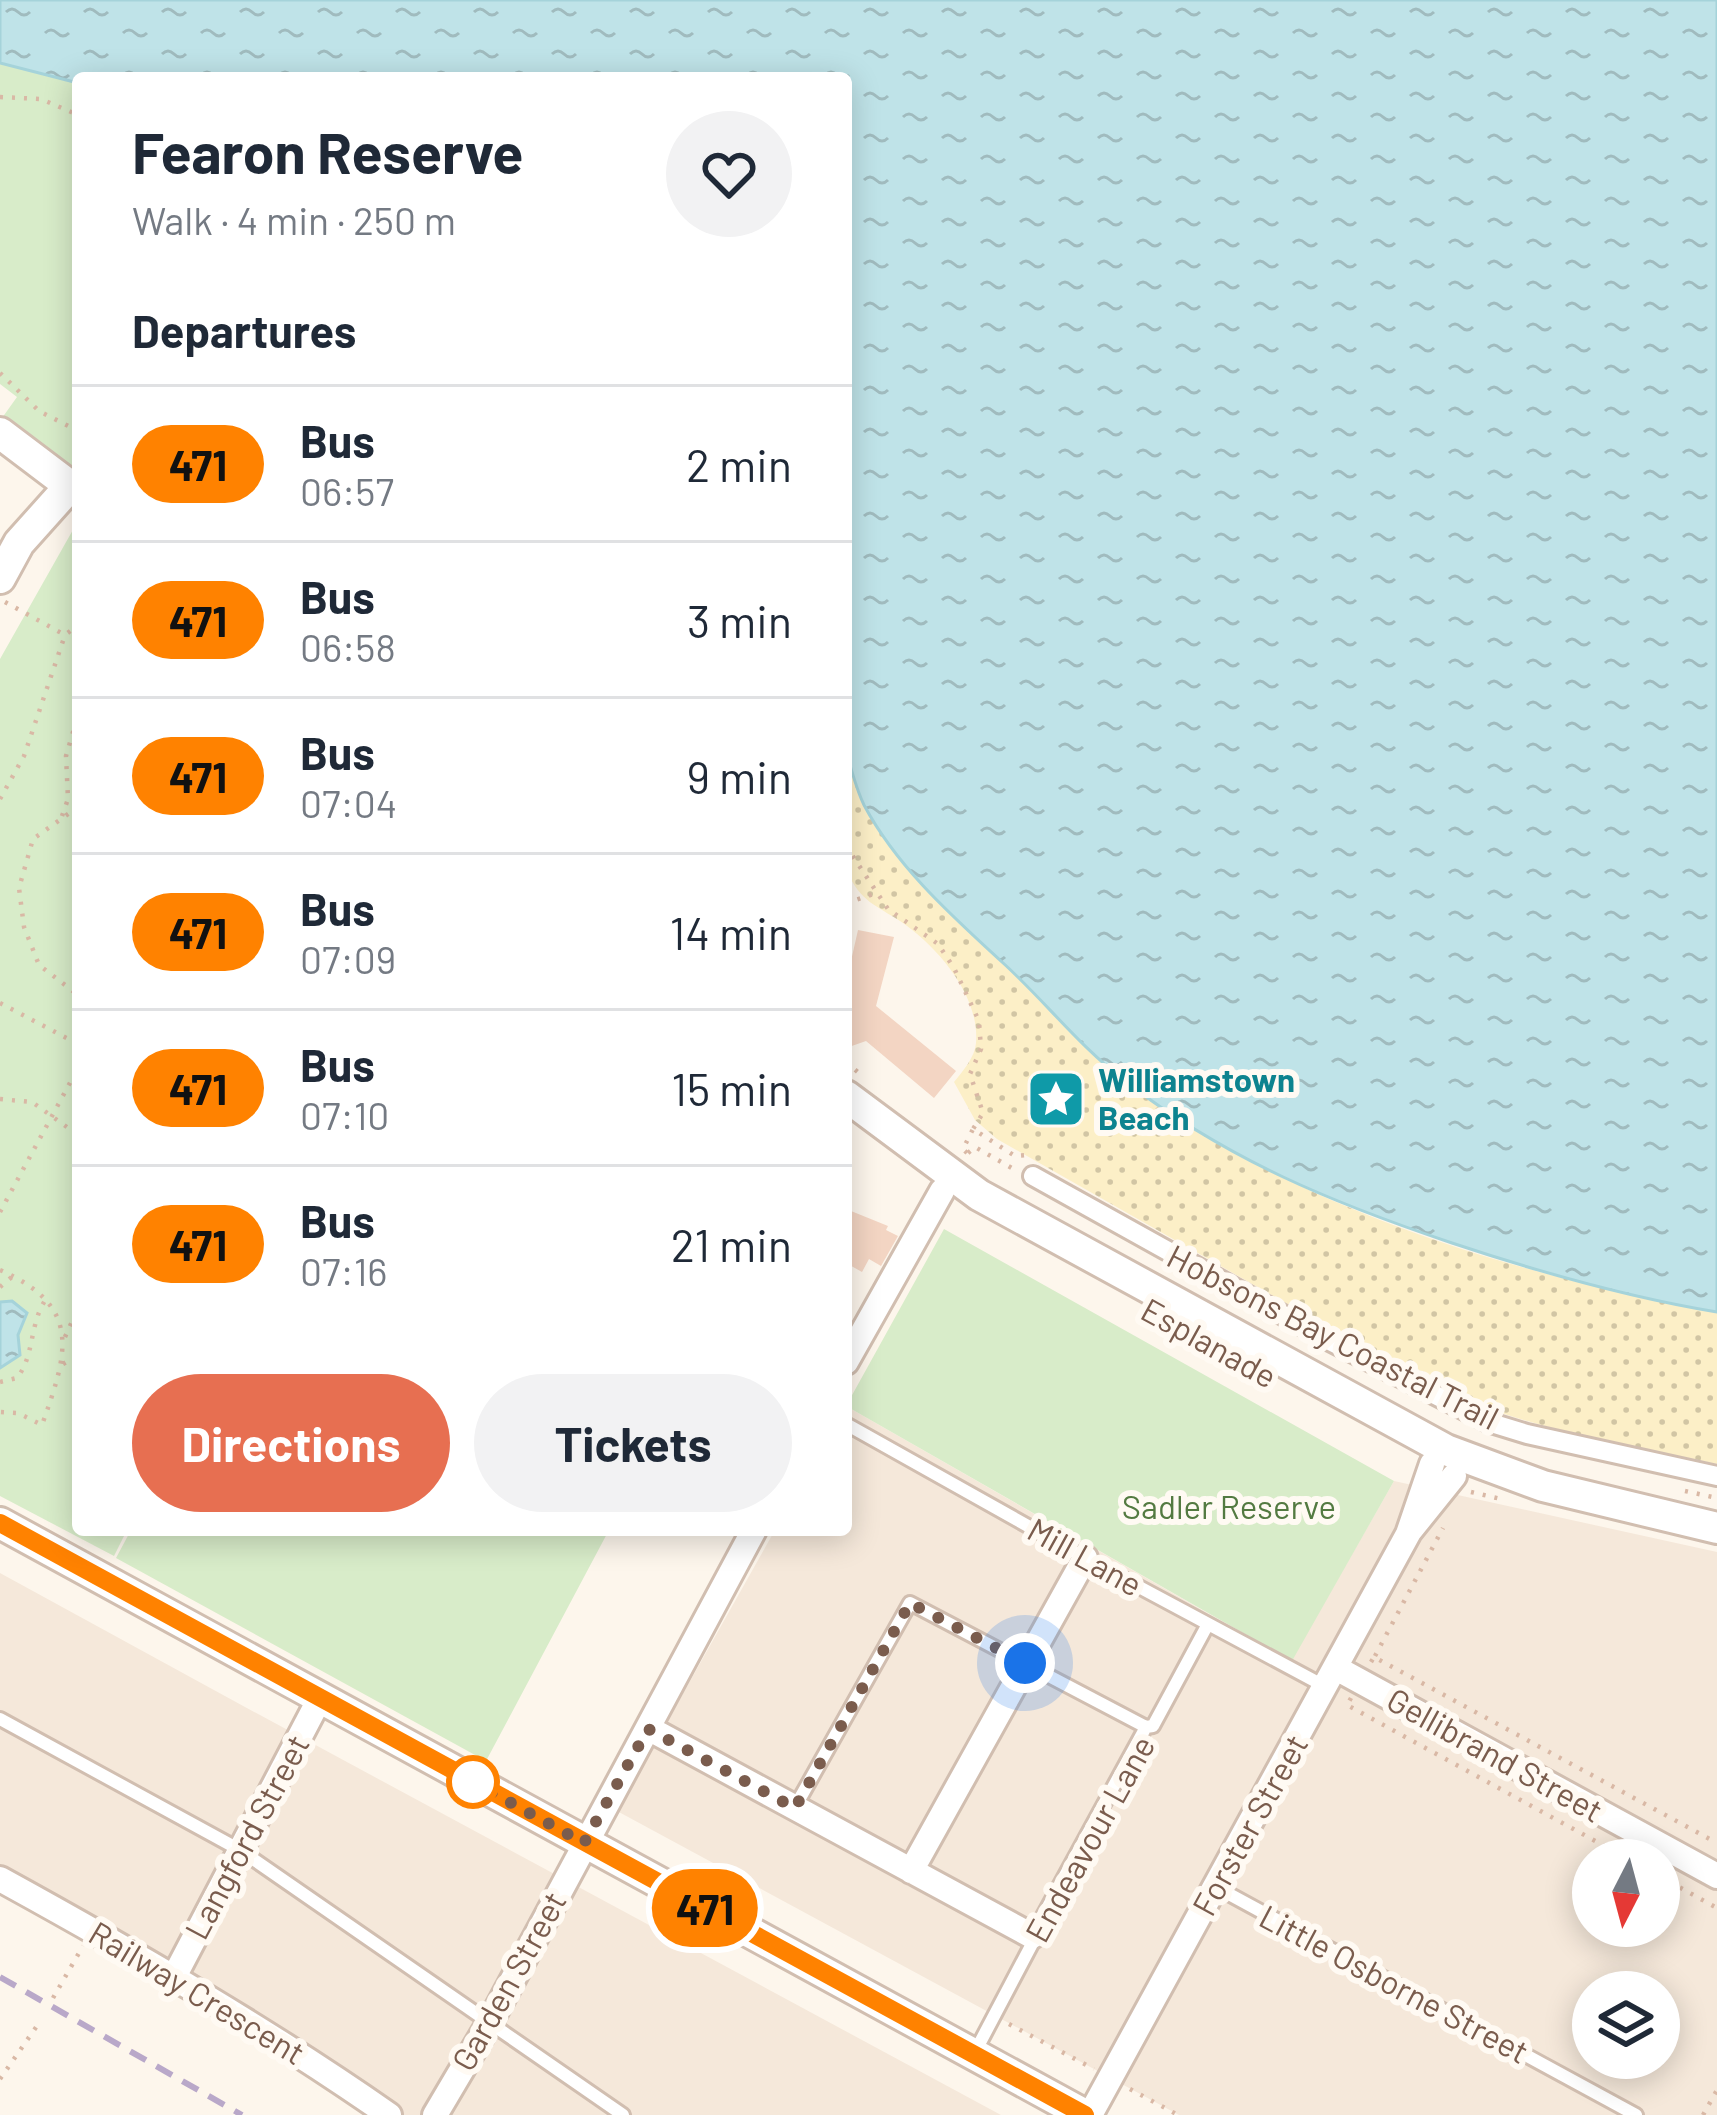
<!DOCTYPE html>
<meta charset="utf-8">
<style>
body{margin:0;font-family:Barlow,sans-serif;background:#f2f2f3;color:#1f2937;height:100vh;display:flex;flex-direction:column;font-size:45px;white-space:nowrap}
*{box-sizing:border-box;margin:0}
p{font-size:39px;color:#747a83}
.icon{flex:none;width:66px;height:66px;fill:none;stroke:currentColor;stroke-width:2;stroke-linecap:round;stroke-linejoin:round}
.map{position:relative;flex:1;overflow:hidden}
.details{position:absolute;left:72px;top:72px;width:780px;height:1464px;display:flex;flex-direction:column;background:#fff;border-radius:12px;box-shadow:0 6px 30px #0003}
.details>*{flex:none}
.badge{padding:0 24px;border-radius:39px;font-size:42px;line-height:78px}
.needle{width:78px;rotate:186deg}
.tools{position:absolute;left:1572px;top:1839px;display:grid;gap:24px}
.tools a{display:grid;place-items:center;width:108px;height:108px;border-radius:50%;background:#fff;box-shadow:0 6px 30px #0003;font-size:60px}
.you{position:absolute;width:60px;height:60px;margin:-30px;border:9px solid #fff;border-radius:50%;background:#1a73e8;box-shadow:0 0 0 18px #1a73e833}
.map>.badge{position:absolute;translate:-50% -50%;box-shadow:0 0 0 6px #fff}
h2{padding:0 60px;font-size:45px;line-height:108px}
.round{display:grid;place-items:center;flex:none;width:126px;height:126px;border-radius:63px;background:#f2f2f3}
.summary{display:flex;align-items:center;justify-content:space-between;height:204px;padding:0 60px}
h1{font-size:57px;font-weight:700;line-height:90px}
.button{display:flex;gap:24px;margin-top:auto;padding:24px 60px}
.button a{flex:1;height:138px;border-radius:72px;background:#e76f51;color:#fff;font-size:48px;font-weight:700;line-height:138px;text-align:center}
.button a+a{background:#f2f2f3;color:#1f2937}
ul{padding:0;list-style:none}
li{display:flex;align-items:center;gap:36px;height:156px;padding:0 60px;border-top:3px solid #e0e1e3}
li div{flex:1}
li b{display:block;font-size:45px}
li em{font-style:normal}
li .badge{min-width:132px;font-weight:700;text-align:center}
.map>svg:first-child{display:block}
.residential{fill:#f5e8da;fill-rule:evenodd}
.sand{fill:url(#sand-dots)}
.green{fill:#d8ecc9}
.water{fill:url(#water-ripples);stroke:#a5d3da;stroke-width:3}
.building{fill:#f3d5c3}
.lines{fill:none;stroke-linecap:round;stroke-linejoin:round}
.service-casing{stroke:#d1beb0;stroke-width:18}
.pedestrian-casing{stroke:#d1beb0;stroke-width:24}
.minor-casing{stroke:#d1beb0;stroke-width:30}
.tertiary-casing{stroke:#d1beb0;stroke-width:36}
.path{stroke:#d9b8a5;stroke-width:4.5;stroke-dasharray:3 9;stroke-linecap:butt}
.service{stroke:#fff;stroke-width:12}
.pedestrian{stroke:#fff;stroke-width:18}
.minor{stroke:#fff;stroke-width:24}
.tertiary{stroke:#fff;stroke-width:30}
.rail{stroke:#b9a8c9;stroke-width:6;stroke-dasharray:18 12;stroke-linecap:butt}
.line-casing{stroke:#fff;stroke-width:27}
.line{stroke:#ff8200;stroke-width:18}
.walk{stroke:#7a5c4d;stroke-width:12;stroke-dasharray:0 21.6}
.stop-dot{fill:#fff;stroke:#ff8200;stroke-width:6}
.labels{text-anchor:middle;stroke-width:12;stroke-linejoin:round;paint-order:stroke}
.culture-label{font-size:33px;font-weight:bold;fill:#0d838f;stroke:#fffaf3;text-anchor:start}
.street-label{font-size:33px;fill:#7a5c4d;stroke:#fffaf3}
.park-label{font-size:33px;fill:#537a41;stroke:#fffaf3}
</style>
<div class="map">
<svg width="1717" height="2115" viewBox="0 0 1717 2115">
<defs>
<pattern id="sand-dots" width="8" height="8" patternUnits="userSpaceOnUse" patternTransform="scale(3)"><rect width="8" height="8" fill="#fcefc7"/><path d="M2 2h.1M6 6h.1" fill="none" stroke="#d1c5a4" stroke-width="1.8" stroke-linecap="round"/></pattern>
<pattern id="water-ripples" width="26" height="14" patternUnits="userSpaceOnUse" patternTransform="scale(3)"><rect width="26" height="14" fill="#bfe3e8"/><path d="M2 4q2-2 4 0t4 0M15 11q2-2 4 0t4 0" fill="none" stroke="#a0bbbe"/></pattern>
</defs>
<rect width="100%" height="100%" fill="#fdf6ec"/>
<path class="residential" d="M846,1406L1291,1661L1394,1481L1717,1552V2115H1179L617,1811L775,1530H846ZM1593,1860H1659V1926H1593ZM1593,1992H1659V2058H1593Z
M0,1573L245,1707L1001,2115H386L0,1879Z"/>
<path class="sand" d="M846,753C852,770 856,789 864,805C897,867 951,915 1002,962C1046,1002 1078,1045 1126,1082C1291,1208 1516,1275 1717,1312V1464C1617,1443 1523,1428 1430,1385L997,1139L975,1120L954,1082C963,1071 975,1057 976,1043C980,995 937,946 900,921C877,906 860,901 848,873C840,851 846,780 846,753Z"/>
<path class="green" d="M0,63L78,83V477L2,418L17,397L0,384Z
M74,528L78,531V1530H127L114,1556L0,1496V659Z
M944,1229L1394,1481L1292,1661L846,1406Z
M131,1530H609L486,1761L116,1558Z"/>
<path class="water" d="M0,0H1717V1312C1626,1297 1539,1272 1452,1243C1333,1203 1228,1160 1126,1082C1078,1045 1046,1002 1002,962C951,915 897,867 864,805C856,789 852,770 846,753V78H78V83L0,63Z
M12,1301L27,1313L18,1335L20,1355L0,1368V1302Z"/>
<path class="building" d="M858,930L894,937L876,1006L956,1071L934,1098L866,1041L846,1048V983Z
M851,1211L888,1226L886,1230L898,1236L881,1266L869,1259L862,1272L846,1263V1221Z"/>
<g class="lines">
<g class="service-casing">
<path id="service" d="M846,1424L1085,1558L1326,1687
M0,1719L240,1850L623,2115
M795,1807L910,1603L1146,1727
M1216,1887L1636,2115
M975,2052L1033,1942L1032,1936L1146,1727L1153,1726L1208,1624"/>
</g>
<g class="pedestrian-casing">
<path id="pedestrian" d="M1033,1176L1328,1340L1488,1422L1527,1434L1717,1476"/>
</g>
<g class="minor-casing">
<path id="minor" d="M846,1362L942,1191
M1409,1532L1454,1476
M1336,1668L1717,1876
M648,1728L1032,1936
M911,1871L1085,1558
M0,1879C133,1952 264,2028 389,2115
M174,1977L320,1698
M435,2115L490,2022L754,1530
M1090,2115L1408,1534L1432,1464"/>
</g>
<g class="tertiary-casing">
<path id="tertiary" d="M0,433L78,492
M0,578L19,543L70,486
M846,1096L979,1195L1446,1450L1543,1486L1717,1528
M0,1523L1085,2115"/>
</g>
<path class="path" d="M0,97L41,99L78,115
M0,373L39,411L78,431
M5,602L65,635L78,625
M0,799L24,756L65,635
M78,807L33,839L19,888L24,927L39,965L78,995
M62,816L68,799L66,756L78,715
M846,846L888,909L938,944L954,968L979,1021L981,1049L970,1074L983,1113L973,1129
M846,903L877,893
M0,1003L78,1044
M846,1062L860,1074
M0,1099L32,1102L78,1135
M967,1153L963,1149L973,1129L1015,1156L1027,1155
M968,1153L975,1147L1017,1171
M0,1212L78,1068
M0,1270C84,1307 67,1354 42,1425L18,1413L0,1412
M0,1287L13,1276
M65,1337L78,1308
M63,1364L78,1355
M0,1382L17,1378C35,1355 29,1324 46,1299
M1685,1491L1717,1498
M1471,1492L1501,1499
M1375,1656L1443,1528
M1371,1662L1374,1657L1717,1843
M1351,1698L1347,1705L1630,1860
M1659,1876L1717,1908
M53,1998L83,1946
M1009,2024L1094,2069
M0,2079L39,2023
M1130,2089L1178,2115
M1703,2115L1717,2090"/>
<use href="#service" class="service"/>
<use href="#pedestrian" class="pedestrian"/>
<use href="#minor" class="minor"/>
<use href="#tertiary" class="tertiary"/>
<path class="rail" d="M0,1977L242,2115"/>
</g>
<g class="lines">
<g class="line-casing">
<path id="line" d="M0,1523L1085,2115"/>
</g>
<use href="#line" class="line"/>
<path class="walk" d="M473,1782L584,1843L648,1729L795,1808L910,1603L1025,1663"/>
</g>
<defs>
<g id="sight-square" transform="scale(3)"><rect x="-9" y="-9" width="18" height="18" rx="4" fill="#0f9aa8" stroke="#fffaf3"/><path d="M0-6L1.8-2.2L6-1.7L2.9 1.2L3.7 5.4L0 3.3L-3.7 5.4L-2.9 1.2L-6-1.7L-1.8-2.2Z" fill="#fff"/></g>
</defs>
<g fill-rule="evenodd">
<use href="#sight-square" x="1056" y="1099"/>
</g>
<circle class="stop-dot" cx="473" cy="1782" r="24"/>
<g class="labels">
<g class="culture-label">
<text x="1098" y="1092">Williamstown<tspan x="1098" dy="38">Beach</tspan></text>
</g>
<g class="street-label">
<text transform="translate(1333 1337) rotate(27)" y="12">Hobsons Bay Coastal Trail</text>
<text transform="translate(1209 1343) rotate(29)" y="12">Esplanade</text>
<text transform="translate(1085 1557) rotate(29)" y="12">Mill Lane</text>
<text transform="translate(1495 1755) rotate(29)" y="12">Gellibrand Street</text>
<text transform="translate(1250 1825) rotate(-61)" y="12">Forster Street</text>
<text transform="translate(247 1837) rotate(-62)" y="12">Langford Street</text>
<text transform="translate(1090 1839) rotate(-61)" y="12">Endeavour Lane</text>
<text transform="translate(509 1981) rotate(-61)" y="12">Garden Street</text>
<text transform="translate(1394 1984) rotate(28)" y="12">Little Osborne Street</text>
<text transform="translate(197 1993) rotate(31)" y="12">Railway Crescent</text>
</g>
<g class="park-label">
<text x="1229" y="1519">Sadler Reserve</text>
</g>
</g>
</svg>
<div class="tools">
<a><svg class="needle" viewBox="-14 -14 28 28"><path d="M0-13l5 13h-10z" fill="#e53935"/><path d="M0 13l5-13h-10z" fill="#747a83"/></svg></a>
<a><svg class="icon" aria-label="layers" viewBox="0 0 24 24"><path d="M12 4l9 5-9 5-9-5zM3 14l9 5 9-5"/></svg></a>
</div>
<div class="you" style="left:1025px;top:1663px"></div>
<b class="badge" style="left:705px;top:1908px;background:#ff8200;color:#111">471</b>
<section class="details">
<div class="summary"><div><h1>Fearon Reserve</h1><p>Walk · 4 min · 250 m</p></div><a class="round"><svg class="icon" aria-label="heart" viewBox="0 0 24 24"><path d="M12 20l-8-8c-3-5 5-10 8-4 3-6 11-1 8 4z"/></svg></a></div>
<h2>Departures</h2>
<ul>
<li><span class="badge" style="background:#ff8200;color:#111">471</span><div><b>Bus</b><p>06:57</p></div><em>2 min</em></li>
<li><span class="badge" style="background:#ff8200;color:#111">471</span><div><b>Bus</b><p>06:58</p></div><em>3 min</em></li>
<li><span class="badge" style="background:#ff8200;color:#111">471</span><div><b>Bus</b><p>07:04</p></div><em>9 min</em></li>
<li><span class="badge" style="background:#ff8200;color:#111">471</span><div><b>Bus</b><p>07:09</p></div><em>14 min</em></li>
<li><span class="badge" style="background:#ff8200;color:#111">471</span><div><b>Bus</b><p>07:10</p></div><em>15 min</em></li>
<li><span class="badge" style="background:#ff8200;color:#111">471</span><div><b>Bus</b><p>07:16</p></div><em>21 min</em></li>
</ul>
<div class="button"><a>Directions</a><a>Tickets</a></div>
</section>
</div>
